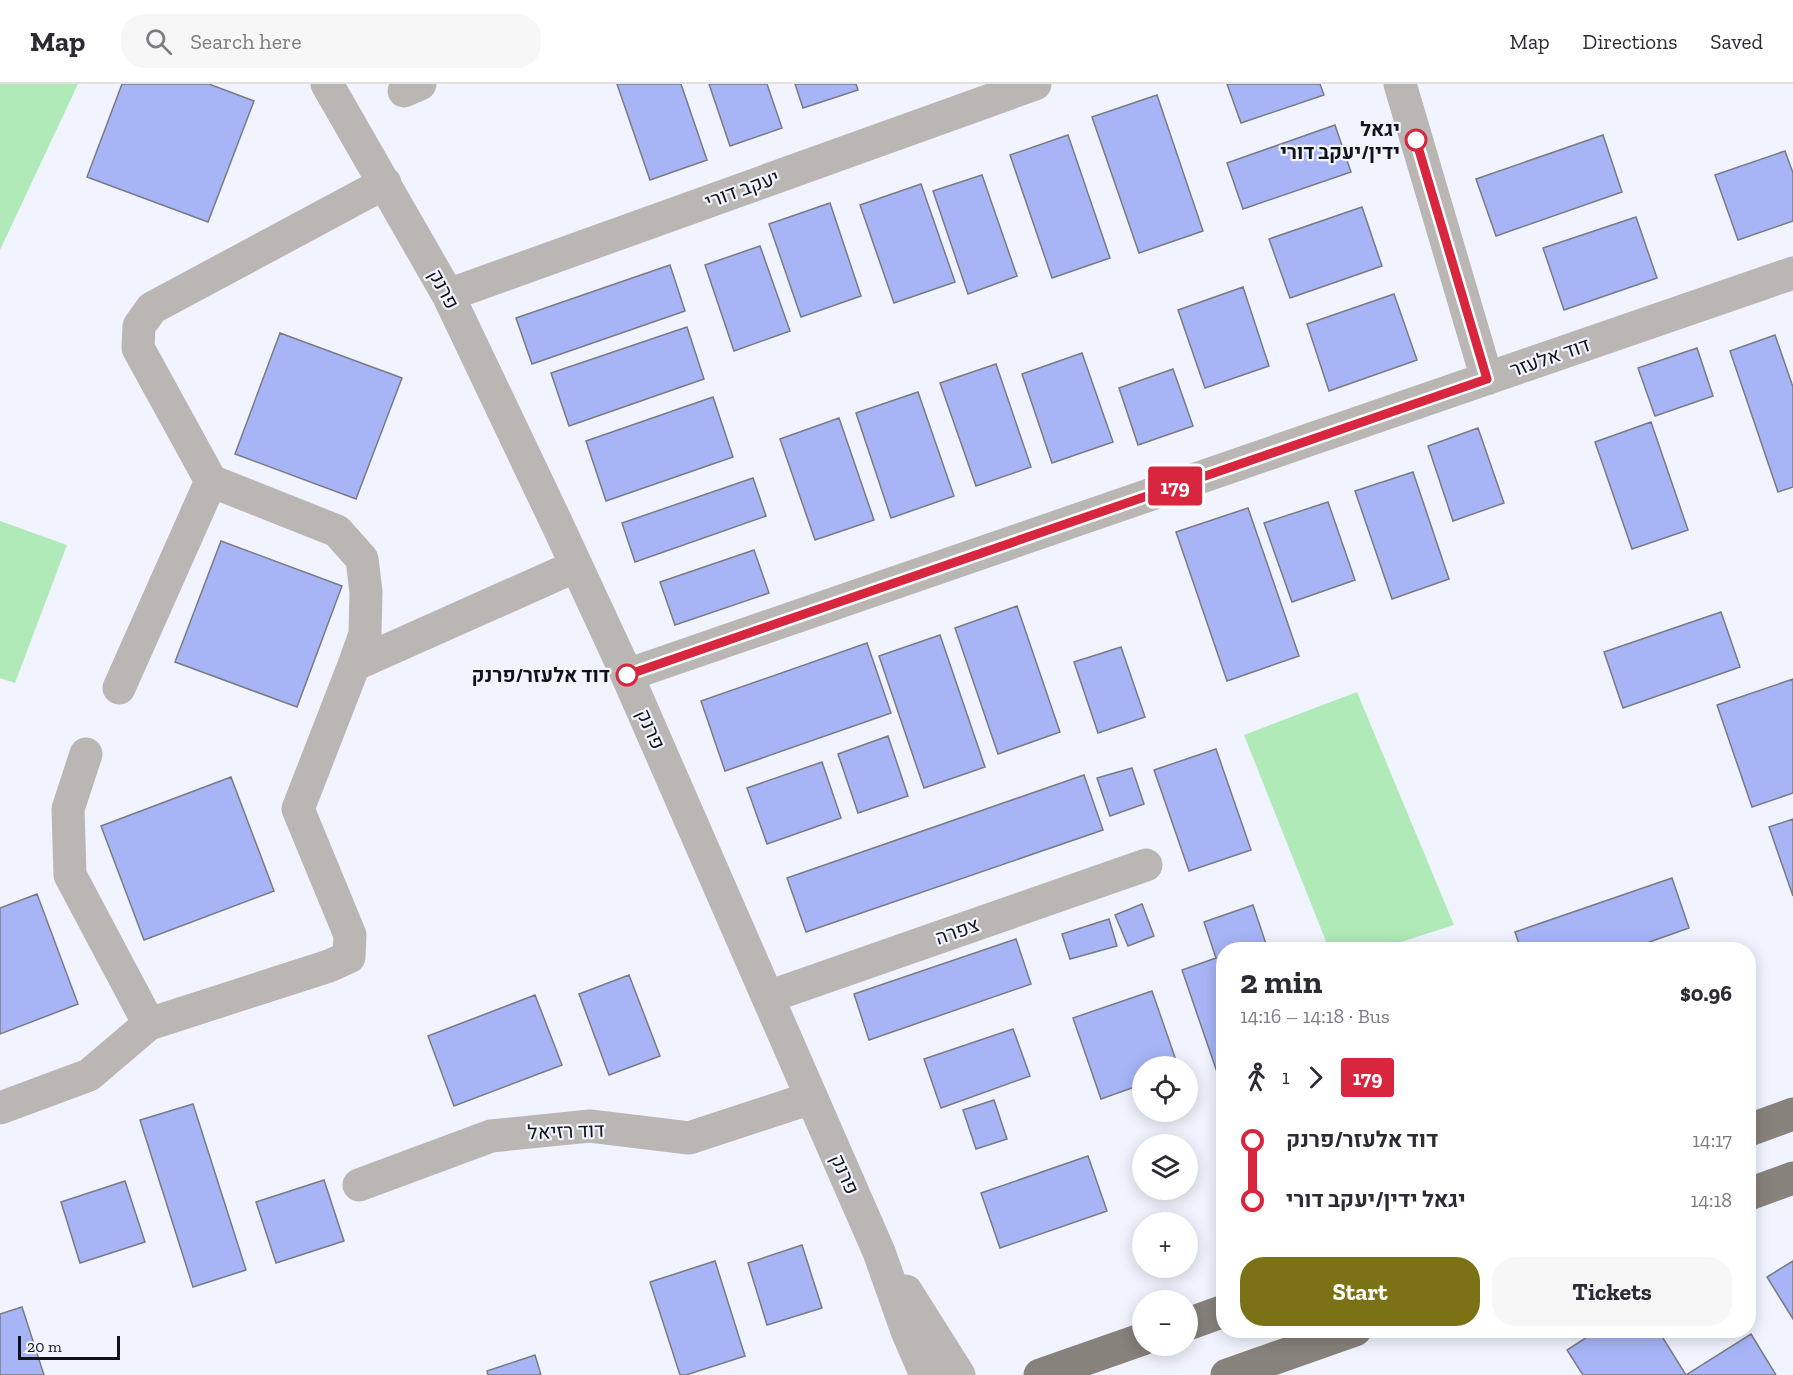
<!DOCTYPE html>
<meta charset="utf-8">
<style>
body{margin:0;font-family:"Zilla Slab",Heebo,serif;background:#f7f7f7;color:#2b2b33;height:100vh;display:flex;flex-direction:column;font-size:22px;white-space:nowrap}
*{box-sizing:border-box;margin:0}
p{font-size:20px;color:#7c7c81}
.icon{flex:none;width:33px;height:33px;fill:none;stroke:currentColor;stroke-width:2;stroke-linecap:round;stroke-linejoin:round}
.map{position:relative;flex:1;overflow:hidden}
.panel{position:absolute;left:1216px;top:858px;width:540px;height:396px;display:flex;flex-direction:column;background:#fff;border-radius:24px;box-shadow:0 3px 15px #0003}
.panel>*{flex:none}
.badge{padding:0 12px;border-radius:4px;font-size:21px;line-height:39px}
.controls{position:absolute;left:1132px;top:972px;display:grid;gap:12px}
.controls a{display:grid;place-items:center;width:66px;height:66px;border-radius:50%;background:#fff;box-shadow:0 3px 15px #0003;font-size:30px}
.scale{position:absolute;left:18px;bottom:15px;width:102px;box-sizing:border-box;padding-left:6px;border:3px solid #121316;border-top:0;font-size:16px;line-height:21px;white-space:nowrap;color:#121316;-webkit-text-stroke:4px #f1f4fe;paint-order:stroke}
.map>.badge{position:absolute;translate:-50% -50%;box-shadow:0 0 0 3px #fff}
.legs{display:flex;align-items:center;gap:9px;height:66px;padding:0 24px;font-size:20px}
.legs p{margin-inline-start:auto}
.summary{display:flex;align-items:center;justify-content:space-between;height:102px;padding:0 24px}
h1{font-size:33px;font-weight:700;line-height:45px}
.button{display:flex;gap:12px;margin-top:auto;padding:12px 24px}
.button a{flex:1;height:69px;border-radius:24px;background:#7a7214;color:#fff;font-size:24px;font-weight:700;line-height:69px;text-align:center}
.button a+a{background:#f7f7f7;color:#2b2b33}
ul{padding:0 24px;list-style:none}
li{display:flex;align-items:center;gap:21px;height:60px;font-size:22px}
li i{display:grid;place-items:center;width:9px;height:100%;margin:0 8px;background:currentColor}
li i::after{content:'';width:15px;height:15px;margin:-8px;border:4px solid;border-radius:50%;background:#fff}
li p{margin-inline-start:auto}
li:first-child i{background:linear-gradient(#0000 50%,currentColor 0)}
li:last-child i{background:linear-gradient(currentColor 50%,#0000 0)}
header{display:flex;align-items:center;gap:36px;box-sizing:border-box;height:84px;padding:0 30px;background:#fff;border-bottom:2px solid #e1e1e2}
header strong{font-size:28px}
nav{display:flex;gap:33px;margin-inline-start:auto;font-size:21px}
.search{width:420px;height:54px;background:#f7f7f7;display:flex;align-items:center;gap:15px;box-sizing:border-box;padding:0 21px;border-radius:24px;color:#7c7c81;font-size:22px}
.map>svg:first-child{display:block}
.green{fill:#b1eab9}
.building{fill:#a7b5f6;stroke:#797b84;stroke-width:1.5}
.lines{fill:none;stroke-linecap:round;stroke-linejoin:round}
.minor{stroke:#b9b6b3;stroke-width:33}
.major{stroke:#88827c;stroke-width:33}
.line-1-casing{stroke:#fff;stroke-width:14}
.line-1{stroke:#d7263d;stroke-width:9}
.stop-1-dot{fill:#fff;stroke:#d7263d;stroke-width:3}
.labels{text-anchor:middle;stroke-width:4.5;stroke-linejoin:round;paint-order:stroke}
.stop-label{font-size:20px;font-weight:bold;fill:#121316;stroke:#f1f4fe;text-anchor:end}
.street-label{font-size:20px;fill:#121316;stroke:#f1f4fe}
</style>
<header>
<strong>Map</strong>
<div class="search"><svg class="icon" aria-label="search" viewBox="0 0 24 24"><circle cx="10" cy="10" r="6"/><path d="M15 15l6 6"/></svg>Search here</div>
<nav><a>Map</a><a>Directions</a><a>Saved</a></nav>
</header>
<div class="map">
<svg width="1793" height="1291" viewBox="0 0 1793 1291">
<rect width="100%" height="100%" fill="#f1f4fe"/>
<path class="green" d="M0,0H78L0,166Z
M0,437L67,461L15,599L0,594Z
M1357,608L1454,841L1379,865H1329L1244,651Z"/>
<path class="building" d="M122,0H209L254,17L208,138L87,93Z
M617,0H681L707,76L650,96Z
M709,0H767L782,44L730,62Z
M795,0H856L858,6L803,24Z
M1227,0H1320L1324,11L1241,39Z
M1157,11L1203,147L1139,169L1092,33Z
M1335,41L1351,88L1243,125L1227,79Z
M1068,51L1110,174L1052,194L1010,71Z
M1603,51L1622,108L1496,152L1476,95Z
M1785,67L1793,89V137L1738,156L1715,91Z
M982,91L1017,192L968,210L933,107Z
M921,100L955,198L894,219L860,121Z
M830,119L861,212L801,233L769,140Z
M1362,123L1382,182L1290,214L1269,155Z
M1636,133L1657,194L1564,226L1543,164Z
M760,162L790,247L734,267L705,181Z
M670,181L685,227L532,280L516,234Z
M1243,203L1269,282L1205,304L1178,226Z
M1394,210L1417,276L1329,307L1307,240Z
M687,243L704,295L569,342L551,289Z
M280,249L402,294L356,415L235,370Z
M1775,251L1793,303V403L1778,408L1730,267Z
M1697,264L1713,312L1655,332L1638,284Z
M1082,269L1113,358L1052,379L1022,290Z
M996,280L1031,383L976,402L940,299Z
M1173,285L1193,342L1138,361L1119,304Z
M918,308L954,412L891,434L856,329Z
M713,313L733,373L606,417L586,357Z
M839,334L874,436L815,456L780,355Z
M1651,338L1688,446L1632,465L1595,358Z
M1478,344L1504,419L1453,437L1428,362Z
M1413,388L1449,495L1392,515L1355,407Z
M753,394L766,432L635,478L622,439Z
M1328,418L1355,496L1292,518L1264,439Z
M1248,424L1299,572L1227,597L1176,448Z
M221,457L342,502L297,623L175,578Z
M754,466L769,509L675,541L660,498Z
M1017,522L1060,648L998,670L955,544Z
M1721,528L1740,583L1623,624L1604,568Z
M940,551L985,683L924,704L879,572Z
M867,559L891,629L725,687L701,617Z
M1121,563L1145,633L1098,649L1074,578Z
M1793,595V709L1752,723L1717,621Z
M888,652L908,712L858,729L838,670Z
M1216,665L1251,766L1189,787L1154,686Z
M822,678L841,734L767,760L747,704Z
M1132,684L1144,720L1110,732L1097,694Z
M1084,691L1103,746L806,848L787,794Z
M231,693L274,807L144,856L101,742Z
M1793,735V812L1769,743Z
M1672,794L1689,844L1627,866H1521L1515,848Z
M37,810L78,920L0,950V824Z
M1142,820L1154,852L1128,862L1115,831Z
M1253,821L1268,866H1224V985L1217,988L1182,886L1216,874L1204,838Z
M1109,835L1117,862L1070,875L1062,850Z
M1016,855L1031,900L869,956L854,910Z
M629,891L660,972L609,991L579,910Z
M1152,907L1178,982H1143V1000L1101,1015L1073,934Z
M535,911L562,981L454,1022L428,952Z
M1013,945L1030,992L941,1024L924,975Z
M994,1016L1007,1055L976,1065L963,1026Z
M193,1020L246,1186L193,1203L140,1036Z
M1088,1072L1107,1127L1000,1164L981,1109Z
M324,1096L344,1157L276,1179L256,1118Z
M125,1097L145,1158L80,1179L61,1118Z
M802,1161L822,1224L767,1241L748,1179Z
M715,1177L745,1272L686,1291H680L650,1198Z
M1793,1177V1235L1767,1193Z
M22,1223L44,1291H0V1230Z
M1598,1246H1658L1686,1291H1583L1567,1266Z
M1751,1250L1776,1291H1686Z
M535,1271L541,1291H488L487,1287Z"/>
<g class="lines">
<path class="minor" d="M327,0L448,211L558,442L627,591L879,1168L907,1247L926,1291
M1400,0L1487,295
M404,7L420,0
M448,211L1035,0
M211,397L337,447L362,475L366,508L365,550L354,581
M627,591L1793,189
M119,604L211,397L138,264L139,242L152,224L385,99
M86,670L68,725L70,791L149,940
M768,913L1146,781
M0,1024L89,991L149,940L329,882L349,873L350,851L298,725L354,581L576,482
M359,1101L491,1052L590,1042L689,1054L811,1014
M906,1207L959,1291"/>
<path class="major" d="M1749,1046L1793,1030
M1749,1110L1793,1094
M1188,1240L1224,1227
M1040,1291L1143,1255
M1227,1291L1355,1246"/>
</g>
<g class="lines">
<g class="line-1-casing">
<path id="line-1" d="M627,591L1487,295L1416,56"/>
</g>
<use href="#line-1" class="line-1"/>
</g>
<g class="stop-1-dot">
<circle cx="1416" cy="56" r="10"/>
<circle cx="627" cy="591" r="10"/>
</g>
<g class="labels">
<g class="stop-label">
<text x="1400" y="52">יגאל<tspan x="1400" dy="23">ידין/יעקב דורי</tspan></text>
<text x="610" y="598">דוד אלעזר/פרנק</text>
</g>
<g class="street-label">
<text transform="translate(742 105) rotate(-20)" y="7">יעקב דורי</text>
<text transform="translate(444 205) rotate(62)" y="7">פרנק</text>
<text transform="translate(1550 273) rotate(-19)" y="7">דוד אלעזר</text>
<text transform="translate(651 645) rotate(66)" y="7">פרנק</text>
<text transform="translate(957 847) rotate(-19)" y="7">צפרה</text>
<text transform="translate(566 1047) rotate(-2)" y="7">דוד רזיאל</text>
<text transform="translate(845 1090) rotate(66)" y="7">פרנק</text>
</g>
</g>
</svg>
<div class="controls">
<a><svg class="icon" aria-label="locate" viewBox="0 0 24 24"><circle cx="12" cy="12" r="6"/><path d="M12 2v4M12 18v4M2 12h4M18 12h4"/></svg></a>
<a><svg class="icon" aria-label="layers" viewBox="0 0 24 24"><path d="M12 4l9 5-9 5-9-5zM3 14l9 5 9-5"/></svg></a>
<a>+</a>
<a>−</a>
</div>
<div class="scale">20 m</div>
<b class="badge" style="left:1175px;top:402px;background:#d7263d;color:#fff">179</b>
<section class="panel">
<div class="summary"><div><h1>2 min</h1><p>14:16 – 14:18 · Bus</p></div><b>$0.96</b></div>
<div class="legs"><svg class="icon" aria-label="walk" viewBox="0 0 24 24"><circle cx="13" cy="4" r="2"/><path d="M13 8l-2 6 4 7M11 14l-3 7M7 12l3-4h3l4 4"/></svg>1<svg class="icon" aria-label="forward" viewBox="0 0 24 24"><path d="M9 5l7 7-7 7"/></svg><b class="badge" style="background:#d7263d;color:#fff">179</b></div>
<ul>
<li><i style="color:#d7263d"></i><b>דוד אלעזר/פרנק</b><p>14:17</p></li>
<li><i style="color:#d7263d"></i><b>יגאל ידין/יעקב דורי</b><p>14:18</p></li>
</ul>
<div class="button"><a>Start</a><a>Tickets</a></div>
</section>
</div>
